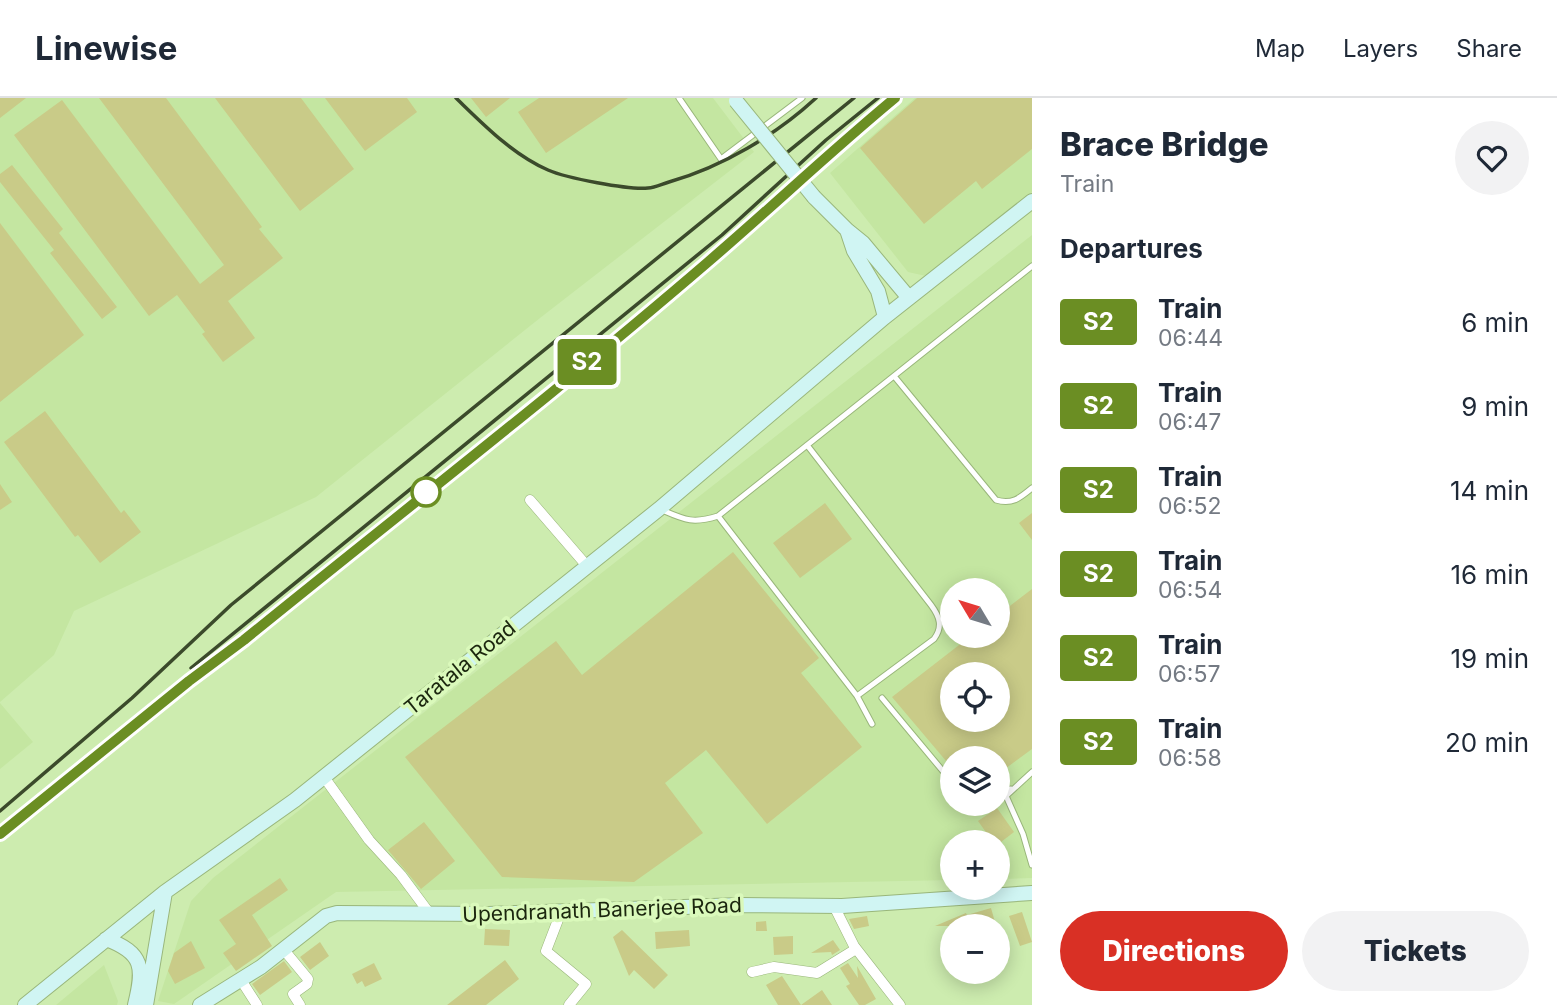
<!DOCTYPE html>
<meta charset="utf-8">
<style>
body{margin:0;font-family:Inter,sans-serif;background:#f2f2f3;color:#1f2937;height:100vh;display:flex;flex-direction:column;font-size:26px;white-space:nowrap}
*{box-sizing:border-box;margin:0}
p{font-size:23px;color:#747a83}
.icon{flex:none;width:38px;height:38px;fill:none;stroke:currentColor;stroke-width:2;stroke-linecap:round;stroke-linejoin:round}
.map{position:relative;flex:1;overflow:hidden}
.sheet{display:flex;flex-direction:column;background:#fff;width:525px}
.sheet>*{flex:none}
.badge{padding:0 14px;border-radius:5px;font-size:24px;line-height:46px}
.needle{width:46px;rotate:308deg}
.buttons{position:absolute;left:940px;top:480px;display:grid;gap:14px}
.buttons a{display:grid;place-items:center;width:70px;height:70px;border-radius:50%;background:#fff;box-shadow:0 4px 18px #0003;font-size:35px}
.map>.badge{position:absolute;translate:-50% -50%;box-shadow:0 0 0 4px #fff}
h2{padding:0 28px;font-size:26px;line-height:63px}
.round{display:grid;place-items:center;flex:none;width:74px;height:74px;border-radius:37px;background:#f2f2f3}
.summary{display:flex;align-items:center;justify-content:space-between;height:119px;padding:0 28px}
h1{font-size:33px;font-weight:800;line-height:52px}
.primary-button{display:flex;gap:14px;margin-top:auto;padding:14px 28px}
.primary-button a{flex:1;height:80px;border-radius:42px;background:#d93025;color:#fff;font-size:28px;font-weight:800;line-height:80px;text-align:center}
.primary-button a+a{background:#f2f2f3;color:#1f2937}
ul{padding:0;list-style:none}
li{display:flex;align-items:center;gap:21px;height:84px;padding:0 28px}
li div{flex:1}
li b{display:block;font-size:26px}
li em{font-style:normal}
li .badge{min-width:77px;font-weight:700;text-align:center}
header{display:flex;align-items:center;gap:42px;box-sizing:border-box;height:98px;padding:0 35px;background:#fff;border-bottom:2px solid #e0e1e3}
header strong{font-size:33px}
nav{display:flex;gap:38px;margin-inline-start:auto;font-size:24px}
main{display:flex;flex:1;min-height:0}
.map>svg:first-child{display:block}
.built{fill:#c4e6a1;fill-rule:evenodd}
.building{fill:#c9cb88;fill-rule:evenodd}
.lines{fill:none;stroke-linecap:round;stroke-linejoin:round}
.lane-casing{stroke:#99b67b;stroke-width:7}
.street-casing{stroke:#99b67b;stroke-width:11}
.secondary-casing{stroke:#99b67b;stroke-width:16}
.lane{stroke:#fff;stroke-width:5}
.street{stroke:#fff;stroke-width:10}
.secondary{stroke:#d0f5f3;stroke-width:14}
.rail{stroke:#3b4a2b;stroke-width:3.5}
.secondary-bridge-casing{stroke:#99b67b;stroke-width:16;stroke-linecap:butt}
.secondary-bridge{stroke:#d0f5f3;stroke-width:14}
.line-casing{stroke:#fff;stroke-width:16}
.line{stroke:#6b8e23;stroke-width:10}
.stop-dot{fill:#fff;stroke:#6b8e23;stroke-width:3.5}
.labels{text-anchor:middle;stroke-width:7;stroke-linejoin:round;paint-order:stroke}
.street-label{font-size:21px;fill:#1b260e;stroke:#daf9bb}
</style>
<header>
<strong>Linewise</strong>
<nav><a>Map</a><a>Layers</a><a>Share</a></nav>
</header>
<main>
<div class="map">
<svg width="1032" height="907" viewBox="0 0 1032 907">
<rect width="100%" height="100%" fill="#cdecaf"/>
<path class="built" d="M0,0H713L754,54L540,220L316,399L74,513L54,557L0,604Z
M915,0H1032V94L926,178L908,174L830,75Z
M1032,137V780L998,781V744H952V782L336,794L174,906L158,903L191,803L213,780ZM952,492H998V537H952ZM952,576H998V621H952ZM952,660H998V705H952Z
M0,605L33,644L0,671Z
M104,867L118,903L117,907H56Z"/>
<path class="building" d="M0,0H26L0,20Z
M99,0H166L262,129L259,131L283,160L228,203L255,240L223,264L202,236L205,234L177,197L149,218L14,37L62,2L200,186L224,167Z
M215,0H301L354,71L300,113Z
M325,0H407L417,14L365,53Z
M471,0H510L486,19Z
M539,0H628L546,55L518,14Z
M917,0H1032V51L982,91L976,83L924,126L860,50Z
M12,67L63,131L59,135L117,209L102,221L50,155L54,152L0,84V76Z
M0,125L84,237L0,304Z
M45,313L121,415L124,412L141,434L100,465L78,437L75,439L4,344Z
M0,386L12,404L0,412Z
M825,405L852,441L800,480L773,445Z
M1032,415V442L1019,425Z
M733,454L819,560L801,575L862,649L767,726L706,652L665,685L703,735L634,784L502,779L405,659L556,543L582,577Z
M1032,491V651L998,676V660H952V670L892,599L972,537H998V517ZM952,576H998V621H952Z
M997,710L1014,734L1001,744H993L978,723Z
M424,724L455,763L421,791L388,752Z
M280,780L288,792L252,817L272,848L236,873L223,855L236,846L219,822Z
M991,810L995,824L981,828H935L966,815L967,817Z
M1022,814L1032,844L1020,848L1009,818Z
M867,818L869,828L854,831L849,821Z
M766,823L767,833H756V824Z
M485,831L510,832L509,848L484,847Z
M622,832L668,877L654,891L634,872L629,878L613,839Z
M689,832L690,848L656,851L655,834Z
M793,838V856L774,857L773,839Z
M833,842L840,852L832,857L831,854L811,855Z
M191,843L205,870L175,886L168,873L174,855Z
M320,844L329,858L310,872L300,859Z
M505,862L519,881L486,907H447Z
M284,863L292,874L260,897L252,886Z
M374,865L382,881L365,889L362,883L357,886L352,876Z
M848,865L858,880L857,868L876,901L865,907H859L846,888L850,886L840,870Z
M782,878L801,907L822,892L832,907H778L766,887Z"/>
<g class="lines">
<g class="lane-casing">
<path id="lane" d="M679,0L721,61L802,0
M894,278L996,402C1012,407 1020,400 1032,390
M807,347L931,507C940,519 943,529 934,541L857,598
M662,412C685,422 693,426 718,418L1032,168
M718,418L857,598L872,626
M882,600L952,684
M1032,674L1006,698L1023,736L1032,767
M998,694L1011,691"/>
</g>
<g class="street-casing">
<path id="street" d="M530,402L587,468
M324,679L369,742L401,777L430,816
M834,808L854,848L900,907
M561,814L546,853L586,886L569,907
M284,852L308,881L307,886L293,896L300,907
M752,874L774,869L817,875L856,851
M241,882L257,907"/>
</g>
<g class="secondary-casing">
<path id="secondary" d="M814,99L847,132L863,145L909,200
M847,132L854,153L878,193L885,219
M106,841C144,855 144,870 135,907
M25,907L165,794L295,702L659,411L885,219L1032,103
M146,907L165,794
M200,907L261,869L326,818L337,815L488,816L740,807L842,808L1032,795"/>
</g>
<use href="#lane" class="lane"/>
<use href="#street" class="street"/>
<use href="#secondary" class="secondary"/>
<path class="rail" d="M456,0C484,27 512,56 548,72C566,80 628,92 648,90C655,90 662,86 669,84C722,69 776,37 816,0
M191,570L722,137L826,42L878,0
M0,713L132,600L231,507L854,0
M0,736L189,583L244,542C399,416 556,293 708,164C771,110 831,53 895,0"/>
<g class="secondary-bridge-casing">
<path id="secondary-bridge" d="M736,3L814,99"/>
</g>
<use href="#secondary-bridge" class="secondary-bridge"/>
</g>
<g class="lines">
<g class="line-casing">
<path id="line" d="M0,736L189,583L244,542C399,416 557,294 708,164C771,110 831,53 895,0"/>
</g>
<use href="#line" class="line"/>
</g>
<circle class="stop-dot" cx="426" cy="394" r="14"/>
<g class="labels">
<g class="street-label">
<text transform="translate(460 570) rotate(-39)" y="7">Taratala Road</text>
<text transform="translate(602 812) rotate(-2)" y="7">Upendranath Banerjee Road</text>
</g>
</g>
</svg>
<div class="buttons">
<a><svg class="needle" viewBox="-14 -14 28 28"><path d="M0-13l5 13h-10z" fill="#e53935"/><path d="M0 13l5-13h-10z" fill="#747a83"/></svg></a>
<a><svg class="icon" aria-label="locate" viewBox="0 0 24 24"><circle cx="12" cy="12" r="6"/><path d="M12 2v4M12 18v4M2 12h4M18 12h4"/></svg></a>
<a><svg class="icon" aria-label="layers" viewBox="0 0 24 24"><path d="M12 4l9 5-9 5-9-5zM3 14l9 5 9-5"/></svg></a>
<a>+</a>
<a>−</a>
</div>
<b class="badge" style="left:587px;top:264px;background:#6b8e23;color:#fff">S2</b>
</div>
<section class="sheet">
<div class="summary"><div><h1>Brace Bridge</h1><p>Train</p></div><a class="round"><svg class="icon" aria-label="heart" viewBox="0 0 24 24"><path d="M12 20l-8-8c-3-5 5-10 8-4 3-6 11-1 8 4z"/></svg></a></div>
<h2>Departures</h2>
<ul>
<li><span class="badge" style="background:#6b8e23;color:#fff">S2</span><div><b>Train</b><p>06:44</p></div><em>6 min</em></li>
<li><span class="badge" style="background:#6b8e23;color:#fff">S2</span><div><b>Train</b><p>06:47</p></div><em>9 min</em></li>
<li><span class="badge" style="background:#6b8e23;color:#fff">S2</span><div><b>Train</b><p>06:52</p></div><em>14 min</em></li>
<li><span class="badge" style="background:#6b8e23;color:#fff">S2</span><div><b>Train</b><p>06:54</p></div><em>16 min</em></li>
<li><span class="badge" style="background:#6b8e23;color:#fff">S2</span><div><b>Train</b><p>06:57</p></div><em>19 min</em></li>
<li><span class="badge" style="background:#6b8e23;color:#fff">S2</span><div><b>Train</b><p>06:58</p></div><em>20 min</em></li>
</ul>
<div class="primary-button"><a>Directions</a><a>Tickets</a></div>
</section>
</main>
